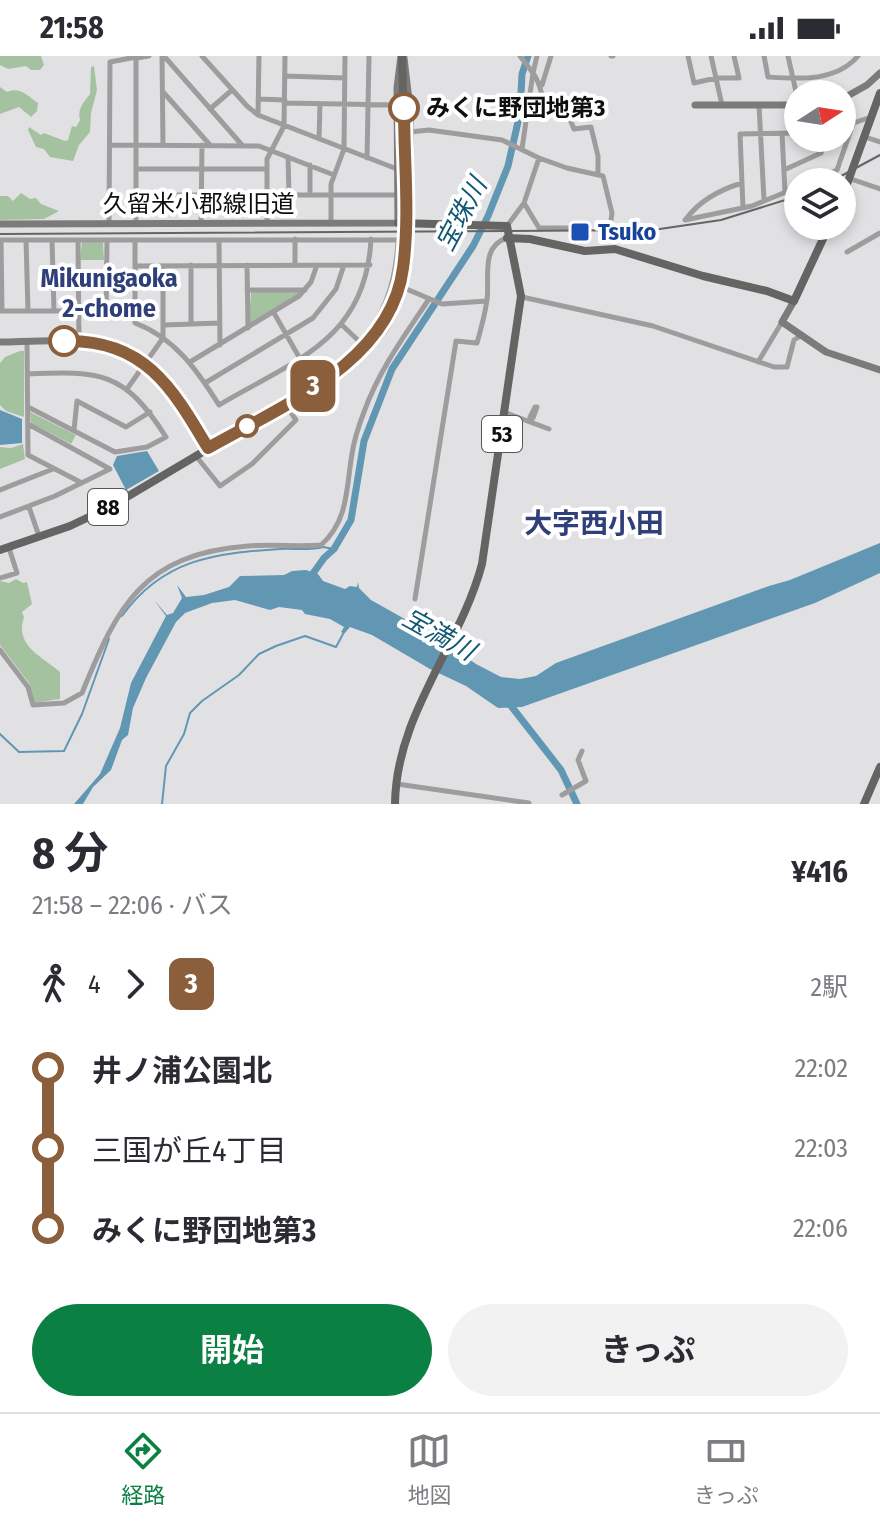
<!DOCTYPE html>
<html lang="ja">
<meta charset="utf-8">
<style>
body{margin:0;font-family:"Fira Sans Condensed","Noto Sans JP",sans-serif;background:#f2f2f3;color:#2b2b33;height:100vh;display:flex;flex-direction:column;font-size:30px;white-space:nowrap}
*{box-sizing:border-box;margin:0}
p{font-size:26px;color:#7c7c81}
.icon{flex:none;width:44px;height:44px;fill:none;stroke:currentColor;stroke-width:2;stroke-linecap:round;stroke-linejoin:round}
.map{position:relative;height:748px;overflow:hidden}
.panel{display:flex;flex-direction:column;background:#fff;flex:1}
.panel>*{flex:none}
.badge{padding:0 16px;border-radius:12px;font-size:28px;line-height:52px}
.needle{width:52px;rotate:78deg}
.buttons{position:absolute;left:784px;top:24px;display:grid;gap:16px}
.buttons a{display:grid;place-items:center;width:72px;height:72px;border-radius:50%;background:#fff;box-shadow:0 4px 12px #0003;font-size:40px}
.map>.badge{position:absolute;translate:-50% -50%;box-shadow:0 0 0 4px #fff}
.legs{display:flex;align-items:center;gap:12px;height:88px;padding:0 32px;font-size:26px}
.legs p{margin-inline-start:auto}
.headline{display:flex;align-items:center;justify-content:space-between;height:136px;padding:0 32px}
h1{font-size:44px;font-weight:700;line-height:60px}
.action{display:flex;gap:16px;margin-top:auto;padding:16px 32px}
.action a{flex:1;height:92px;border-radius:48px;background:#0b8043;color:#fff;font-size:32px;font-weight:700;line-height:92px;text-align:center}
.action a+a{background:#f2f2f3;color:#2b2b33}
ul{padding:0 32px;list-style:none}
li{display:flex;align-items:center;gap:28px;height:80px;font-size:30px}
li i{display:grid;place-items:center;width:12px;height:100%;margin:0 10px;background:currentColor}
li i::after{content:'';width:20px;height:20px;margin:-10px;border:6px solid;border-radius:50%;background:#fff}
li p{margin-inline-start:auto}
li:first-child i{background:linear-gradient(#0000 50%,currentColor 0)}
li:last-child i{background:linear-gradient(currentColor 50%,#0000 0)}
.status{display:flex;justify-content:space-between;align-items:center;height:56px;padding:0 40px;background:#fff;direction:ltr}
.status svg{height:22px;fill:currentColor}
.tabs{display:flex;justify-content:space-around;align-items:center;height:112px;border-top:2px solid #e1e1e2;background:#fff;font-size:22px;color:#7c7c81}
.tabs a{display:grid;justify-items:center;gap:4px}
.tabs .current{color:#0b8043}
.map>svg:first-child{display:block}
.green{fill:#a4c2a0}
.water{fill:#6197b3}
.lines{fill:none;stroke-linecap:round;stroke-linejoin:round}
.stream{stroke:#6197b3;stroke-width:2}
.river{stroke:#6197b3;stroke-width:7}
.street{stroke:#9e9c9c;stroke-width:5}
.secondary{stroke:#7d7b7a;stroke-width:7}
.primary{stroke:#666363;stroke-width:8}
.rail{stroke:#656567;stroke-width:2}
.primary-bridge{stroke:#666363;stroke-width:8}
.line-1-casing{stroke:#fff;stroke-width:18}
.line-1{stroke:#8b5e3c;stroke-width:12}
.stop-1-dot{fill:#fff;stroke:#8b5e3c;stroke-width:4}
.transit-dot{fill:#1a4fb4;stroke:#fff;stroke-width:3}
.labels{text-anchor:middle;stroke-width:8;stroke-linejoin:round;paint-order:stroke}
.shield{fill:#fff;stroke:#575758;stroke-width:2}
.shield-label{font-size:22px;font-weight:bold;fill:#0f0f10}
.stop-label{font-size:24px;font-weight:bold;fill:#0f0f10;stroke:#fff;text-anchor:start}
.street-label{font-size:24px;fill:#0f0f10;stroke:#fff}
.transit-label{font-size:24px;font-weight:bold;fill:#164399;stroke:#fff;text-anchor:start}
.water-label{font-size:26px;font-style:italic;fill:#125875;stroke:#fff}
.neighbourhood-label{font-size:26px;font-weight:bold;fill:#2f3f79;stroke:#fff}
.quarter-label{font-size:28px;font-weight:bold;fill:#2f3f79;stroke:#fff}
</style>
<div class="status"><b>21:58</b><svg viewBox="0 0 49 12"><path d="M0 12V9h3v3zM5 12V6h3v6zM10 12V3h3v9zM15 12V0h3v12zM26 1h20v11H26zM47 4h2v5h-2z"/></svg></div>
<div class="map">
<svg width="880" height="748" viewBox="0 0 880 748">
<rect width="100%" height="100%" fill="#e1e1e4"/>
<path class="green" d="M0,0H41L44,9L40,14H31L26,10L8,13L0,9Z
M94,10L97,34L91,57L90,76L79,89L73,105L50,101L44,93L36,91L28,74L29,71L41,79L44,77L65,85L68,84L72,70L76,71L80,64C77,53 84,46 90,38L91,11Z
M0,31L7,36C19,30 28,40 38,47L37,55L31,61L19,51L0,58Z
M21,137L30,143L36,142L41,148L59,155L44,163L0,164V140H8L13,145Z
M82,185L103,186L104,204H80Z
M298,235L299,238L251,268L249,267L251,236Z
M20,295H24V361L6,355L0,349V307L5,301Z
M30,356L76,379L71,388L31,367Z
M23,388L25,403L0,413V391L11,392Z
M16,523L23,527L27,526L32,548L22,556L24,561C14,590 43,601 60,616V643L34,647L29,627L0,589V525L9,527Z"/>
<path class="water" d="M0,354L22,363V387L0,389Z
M147,395L159,415L126,434L113,409L117,400Z
M880,487V517L815,547L522,651L498,652L466,630L430,613L372,579L350,571L344,578L341,576L344,571L330,563L305,558L302,554L279,551L270,554L235,544L212,547L185,557L176,566L146,622L133,652L128,679L122,684L111,714L93,731L83,748H74L100,718L120,672L131,627L166,560L154,544L167,559L173,557L182,542L177,529L186,541L204,539L229,531L240,520L284,519L292,515L306,514L318,518L323,525L345,533L350,530L357,531L358,526L359,532L371,544L419,571L426,580L443,585L476,608L501,621L520,623L536,620L556,607L769,530L790,524Z"/>
<g class="lines">
<path class="stream" d="M122,560C163,503 215,497 280,493C294,492 309,495 323,491L334,493
M0,678L19,696L64,695L82,658L109,583
M162,748L166,710L184,678L190,657L202,645L239,619L259,598L276,590L305,580L336,591L343,578"/>
<path class="river" d="M309,523L324,502L334,493L351,464L364,385L392,313L473,190L488,160L508,110L520,57L522,18L528,0
M508,646L561,714L577,748"/>
<path class="street" d="M162,0L163,89
M164,0L242,89
M202,0L247,50L258,59L397,113
M520,0L533,17L522,93
M537,0L533,17C544,32 540,46 549,55L567,56L574,73L591,71L598,100V119
M611,0H613
M688,0L694,27L716,22H739L734,0
M711,0L722,49
M764,0L768,21C799,23 836,26 858,0
M788,0L798,45
M137,2L149,0
M285,20L345,22
M542,29L551,0
M164,37L210,89
M258,43L285,44
M284,47L397,49
M759,49L764,144
M210,53L232,34
M258,59L259,0
M842,71L871,61
M410,76L429,74L502,84L539,102L567,112L603,120L612,157L610,171
M782,77L785,136
M865,81L880,86
M319,83L320,48
M110,89L259,90L334,119
M288,101L289,139
M367,102L369,0
M310,109V139
M136,113H267
M784,114L821,97L825,82
M851,123L880,133
M812,126L837,114L853,68
M136,139H397
M524,147L539,172H571
M743,152L740,78L798,77
M686,163C700,144 719,134 742,127
M685,164L752,150L798,131
M109,167L110,6L136,1
M136,167V1
M201,167L202,89
M267,167V103L284,70L285,0
M331,167V128L344,93L345,0
M507,170L524,147L539,102
M0,184H398C396,229 383,266 350,299
M1,184L2,255
M26,184L28,255
M78,184L79,285
M135,184V267C175,282 197,314 219,349C295,304 366,284 371,183
M219,184L220,289
M847,196L880,177
M247,209L248,272
M295,209V183
M135,210L370,209
M404,232L442,248L487,245
M247,234H305
M522,241L653,270L774,311H787L794,284L802,279
M0,255H54L52,184
M54,255H93L106,258L107,184
M274,257L299,301
M191,267V209
M164,269L220,267
M342,269L362,288
M27,285L28,399L82,427
M368,291C397,277 411,212 410,182
M190,306L299,240L311,226L317,209
M758,306L782,266
M27,318C101,315 124,315 166,381L147,391L115,396L28,351
M205,327L313,262L336,233L344,209
M127,333L163,282V210
M506,357L549,373
M530,361L535,351H537L533,362
M74,374L77,345L126,371L150,356
M196,400L220,430L252,408L296,364L285,348
M0,434L53,413
M29,451L39,480
M0,461L55,440L110,413L28,368
M0,522L17,517L9,492
M415,543L456,285L477,287C481,273 485,258 487,244C490,223 480,190 507,182
M0,594L28,631L33,649L64,647L82,637C118,549 143,498 248,490C272,488 297,491 321,489C349,464 346,432 352,398C354,384 359,369 364,356C379,314 405,279 429,243
M397,728L529,747
M562,739L586,725L578,704L582,695"/>
<path class="secondary" d="M404,2L410,53V167
M842,43L867,29L880,17
M695,49H798
M0,168L398,167L397,32L401,0
M794,245L782,266L826,296L880,314
M0,286C57,285 122,276 165,324C183,344 195,369 208,392"/>
<path class="primary" d="M402,0L404,74
M842,142L880,37
M507,182L530,183L585,195L615,193L703,220L767,235L794,245L829,170
M0,494L70,470L110,451L334,318C373,287 395,259 404,209
M395,748C396,658 460,591 482,508L521,240L507,170L398,167
M864,748L880,711"/>
<path class="rail" d="M830,126L880,99
M0,178L653,174L721,164L798,140"/>
<path class="primary-bridge" d="M404,209V74"/>
</g>
<g class="lines">
<g class="line-1-casing">
<path id="line-1" d="M64,285C144,283 172,331 208,392C282,350 391,306 403,212C410,160 404,105 404,52"/>
</g>
<use href="#line-1" class="line-1"/>
</g>
<g class="stop-1-dot">
<circle cx="404" cy="52" r="14"/>
<circle cx="64" cy="285" r="14"/>
<circle cx="247" cy="370" r="10"/>
</g>
<rect class="transit-dot" x="570" y="166" width="20" height="20" rx="4"/>
<g class="labels">
<g class="shield">
<rect x="482" y="360" width="40" height="36" rx="6"/>
<rect x="88" y="433" width="40" height="36" rx="6"/>
</g>
<g class="shield-label">
<text x="502" y="386">53</text>
<text x="108" y="459">88</text>
</g>
<g class="stop-label">
<text x="426" y="60">みくに野団地第3</text>
</g>
<g class="street-label">
<text x="199" y="156">久留米小郡線旧道</text>
</g>
<g class="transit-label">
<text x="598" y="184">Tsuko</text>
</g>
<g class="water-label">
<text transform="translate(461 158) rotate(-62)" y="9">宝珠川</text>
<text transform="translate(439 578) rotate(29)" y="9">宝満川</text>
</g>
<g class="neighbourhood-label">
<text x="109" y="231">Mikunigaoka<tspan x="109" dy="30">2-chome</tspan></text>
</g>
<g class="quarter-label">
<text x="594" y="477">大字西小田</text>
</g>
</g>
</svg>
<div class="buttons">
<a><svg class="needle" viewBox="-14 -14 28 28"><path d="M0-13l5 13h-10z" fill="#e53935"/><path d="M0 13l5-13h-10z" fill="#7c7c81"/></svg></a>
<a><svg class="icon" aria-label="layers" viewBox="0 0 24 24"><path d="M12 4l9 5-9 5-9-5zM3 14l9 5 9-5"/></svg></a>
</div>
<b class="badge" style="left:313px;top:330px;background:#8b5e3c;color:#fff">3</b>
</div>
<section class="panel">
<div class="headline"><div><h1>8 分</h1><p>21:58 – 22:06 · バス</p></div><b>¥416</b></div>
<div class="legs"><svg class="icon" aria-label="walk" viewBox="0 0 24 24"><circle cx="13" cy="4" r="2"/><path d="M13 8l-2 6 4 7M11 14l-3 7M7 12l3-4h3l4 4"/></svg>4<svg class="icon" aria-label="forward" viewBox="0 0 24 24"><path d="M9 5l7 7-7 7"/></svg><b class="badge" style="background:#8b5e3c;color:#fff">3</b><p>2駅</p></div>
<ul>
<li><i style="color:#8b5e3c"></i><b>井ノ浦公園北</b><p>22:02</p></li>
<li><i style="color:#8b5e3c"></i><span>三国が丘4丁目</span><p>22:03</p></li>
<li><i style="color:#8b5e3c"></i><b>みくに野団地第3</b><p>22:06</p></li>
</ul>
<div class="action"><a>開始</a><a>きっぷ</a></div>
</section>
<nav class="tabs">
<a class="current"><svg class="icon" aria-label="directions" viewBox="0 0 24 24"><path d="M12 3l9 9-9 9-9-9zM9 14v-3h6M13 9l2 2-2 2"/></svg>経路</a>
<a><svg class="icon" aria-label="map" viewBox="0 0 24 24"><path d="M3 6l6-2 6 2 6-2v14l-6 2-6-2-6 2zM9 4v14M15 6v14"/></svg>地図</a>
<a><svg class="icon" aria-label="tickets" viewBox="0 0 24 24"><path d="M3 7h18v10H3zM15 7v10"/></svg>きっぷ</a>
</nav>
